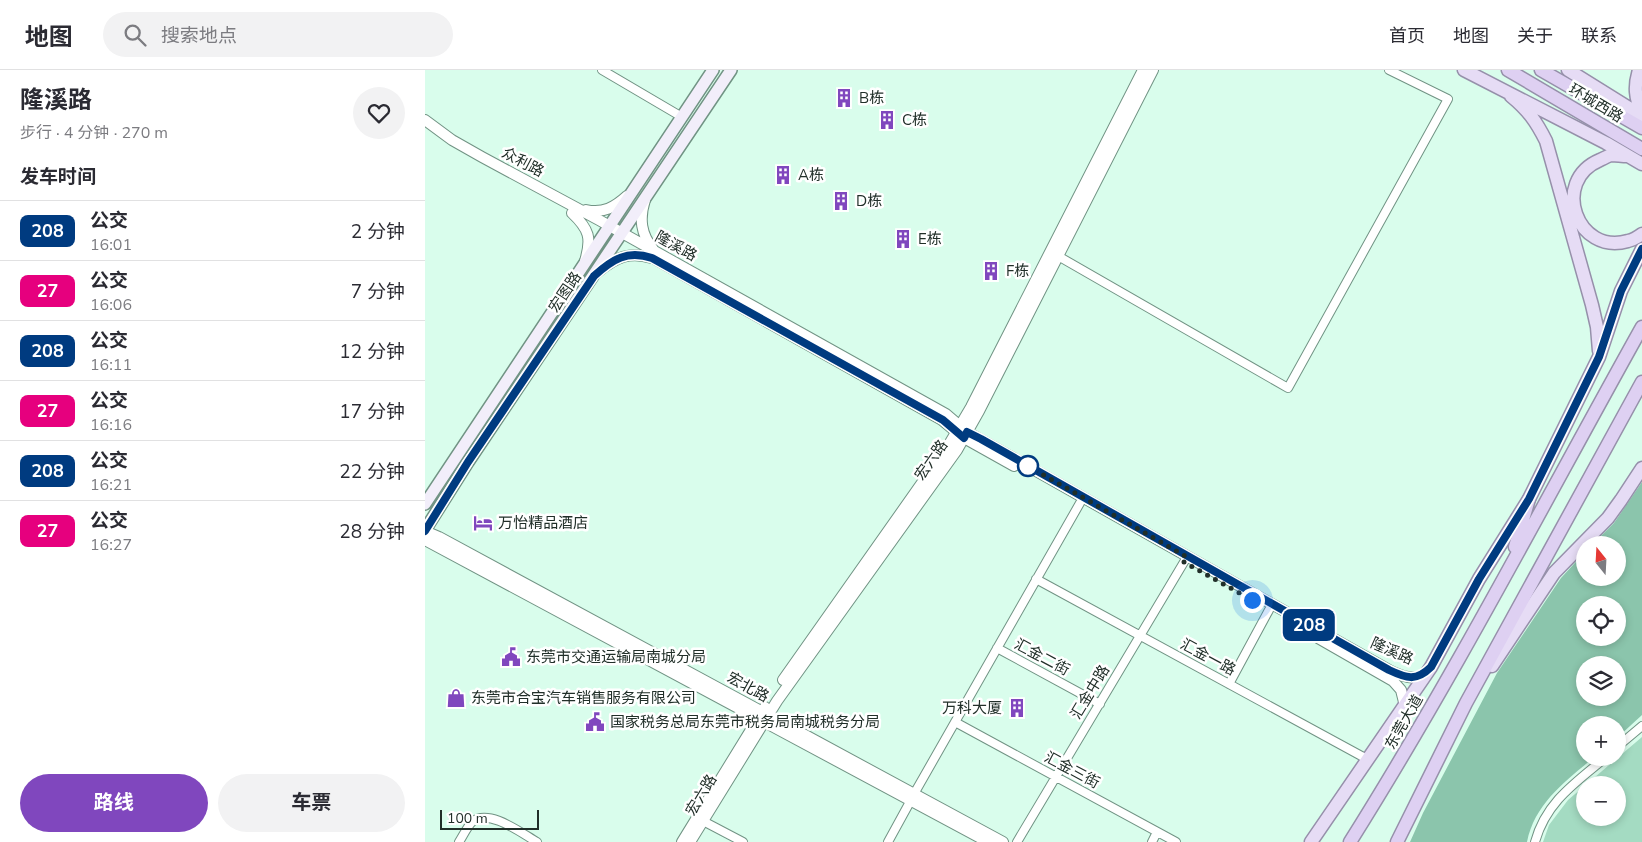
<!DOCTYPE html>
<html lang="zh">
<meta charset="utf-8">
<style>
body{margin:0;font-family:"Nunito Sans","Noto Sans SC",sans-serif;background:#f2f2f3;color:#2b2b33;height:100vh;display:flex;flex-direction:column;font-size:19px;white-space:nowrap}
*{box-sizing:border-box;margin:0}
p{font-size:16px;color:#7c7c81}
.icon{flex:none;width:28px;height:28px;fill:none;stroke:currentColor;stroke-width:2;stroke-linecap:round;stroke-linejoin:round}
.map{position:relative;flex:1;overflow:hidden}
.drawer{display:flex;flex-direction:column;background:#fff;width:425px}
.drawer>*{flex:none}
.badge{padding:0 10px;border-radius:8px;font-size:18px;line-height:32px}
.needle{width:32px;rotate:342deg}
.buttons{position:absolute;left:1151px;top:466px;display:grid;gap:10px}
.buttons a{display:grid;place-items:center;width:50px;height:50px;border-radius:50%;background:#fff;box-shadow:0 2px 8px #0003;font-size:25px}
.scale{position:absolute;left:15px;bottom:12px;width:99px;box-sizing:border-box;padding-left:5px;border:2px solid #212f29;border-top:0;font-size:14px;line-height:18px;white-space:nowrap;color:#212f29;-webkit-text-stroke:4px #fff;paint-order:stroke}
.you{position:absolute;width:25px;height:25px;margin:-12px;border:4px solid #fff;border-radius:50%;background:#1a73e8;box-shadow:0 0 0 8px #1a73e833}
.map>.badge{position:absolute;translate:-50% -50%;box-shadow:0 0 0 2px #fff}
h2{padding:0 20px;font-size:19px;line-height:45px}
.round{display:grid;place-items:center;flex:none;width:52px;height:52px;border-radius:26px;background:#f2f2f3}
.head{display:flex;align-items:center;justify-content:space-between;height:85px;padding:0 20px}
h1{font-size:24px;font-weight:700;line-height:38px}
.cta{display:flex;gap:10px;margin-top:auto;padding:10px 20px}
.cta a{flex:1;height:58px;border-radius:30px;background:#8047be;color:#fff;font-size:20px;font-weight:700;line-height:58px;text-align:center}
.cta a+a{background:#f2f2f3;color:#2b2b33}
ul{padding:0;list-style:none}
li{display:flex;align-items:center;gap:15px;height:60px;padding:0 20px;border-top:1px solid #e1e1e2}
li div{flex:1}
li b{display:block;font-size:19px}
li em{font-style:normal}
li .badge{min-width:55px;font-weight:700;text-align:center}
header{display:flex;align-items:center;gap:30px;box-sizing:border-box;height:70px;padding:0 25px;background:#fff;border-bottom:1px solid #e1e1e2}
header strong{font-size:24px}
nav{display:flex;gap:28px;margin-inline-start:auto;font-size:18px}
.search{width:350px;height:45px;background:#f2f2f3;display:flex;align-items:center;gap:12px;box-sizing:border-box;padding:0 18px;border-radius:28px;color:#7c7c81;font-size:19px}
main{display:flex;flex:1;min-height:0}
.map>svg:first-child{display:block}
.green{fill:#a4dbc2;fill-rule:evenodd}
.forest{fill:#8bc5ac;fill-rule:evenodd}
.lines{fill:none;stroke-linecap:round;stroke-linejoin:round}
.minor-casing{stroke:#719384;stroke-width:10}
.tertiary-casing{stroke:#719384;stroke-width:12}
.secondary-casing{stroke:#719384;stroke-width:14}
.primary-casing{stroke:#9690aa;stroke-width:15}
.trunk-casing{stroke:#9690aa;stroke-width:15}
.minor{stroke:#fff;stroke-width:8}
.tertiary{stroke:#fff;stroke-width:10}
.secondary{stroke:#f2eefa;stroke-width:11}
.primary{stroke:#e6dcf5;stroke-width:12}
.trunk{stroke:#ded0f2;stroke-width:12}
.line-casing{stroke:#fff;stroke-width:11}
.line{stroke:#003b80;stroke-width:8}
.walk{stroke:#212f29;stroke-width:5;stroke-dasharray:0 9}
.stop-dot{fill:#fff;stroke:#003b80;stroke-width:2.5}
.labels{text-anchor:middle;stroke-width:5;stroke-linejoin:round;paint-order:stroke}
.poi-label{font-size:15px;fill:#212f29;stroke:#fff;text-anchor:start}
.street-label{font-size:15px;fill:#212f29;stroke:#fff}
</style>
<header>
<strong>地图</strong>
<div class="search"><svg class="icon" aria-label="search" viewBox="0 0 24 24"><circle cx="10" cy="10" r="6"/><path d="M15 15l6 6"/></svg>搜索地点</div>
<nav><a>首页</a><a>地图</a><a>关于</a><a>联系</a></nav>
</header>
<main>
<section class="drawer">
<div class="head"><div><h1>隆溪路</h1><p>步行 · 4 分钟 · 270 m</p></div><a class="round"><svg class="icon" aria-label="heart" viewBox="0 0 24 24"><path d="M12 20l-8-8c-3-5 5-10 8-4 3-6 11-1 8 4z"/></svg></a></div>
<h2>发车时间</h2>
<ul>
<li><span class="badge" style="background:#003b80;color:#fff">208</span><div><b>公交</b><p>16:01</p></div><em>2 分钟</em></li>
<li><span class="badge" style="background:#e6007e;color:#fff">27</span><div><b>公交</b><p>16:06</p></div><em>7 分钟</em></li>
<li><span class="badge" style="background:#003b80;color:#fff">208</span><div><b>公交</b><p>16:11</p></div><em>12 分钟</em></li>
<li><span class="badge" style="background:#e6007e;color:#fff">27</span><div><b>公交</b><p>16:16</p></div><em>17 分钟</em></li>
<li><span class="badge" style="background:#003b80;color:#fff">208</span><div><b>公交</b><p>16:21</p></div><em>22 分钟</em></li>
<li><span class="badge" style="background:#e6007e;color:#fff">27</span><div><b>公交</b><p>16:27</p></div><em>28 分钟</em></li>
</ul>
<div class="cta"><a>路线</a><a>车票</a></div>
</section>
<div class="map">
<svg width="1217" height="772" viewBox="0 0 1217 772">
<rect width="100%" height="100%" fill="#d9fdec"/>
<path class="green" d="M1217,667V772H1118L1124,755L1143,730ZM1160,715H1192V748H1160Z"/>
<path class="forest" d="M1217,412V645L1193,667L1192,655H1160V688H1168C1140,712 1110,733 1102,772H985L998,743L1072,603L1136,508L1160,482V508H1192V475H1167L1189,453ZM1160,535H1192V568H1160ZM1160,595H1192V628H1160Z"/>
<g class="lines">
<g class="minor-casing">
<path id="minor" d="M177,0L257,47
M633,186L863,318L1023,29L964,0
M611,509L942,689
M572,578L675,634
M804,614L844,540
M530,652L751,772
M1192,677L1217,656
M489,724L655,433
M278,751L318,772
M34,772C38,766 42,757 47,752C64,738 96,763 112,772
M463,772L486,730
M592,772L762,487
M727,772L732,762
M1110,772C1121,732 1150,713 1180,688"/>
</g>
<g class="tertiary-casing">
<path id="tertiary" d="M0,50L27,70L57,87L174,150L521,344L542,362L964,600C976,606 990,612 1002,602
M220,130C214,149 216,164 228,179
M161,140C178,144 190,137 202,126
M147,143C164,159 167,168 160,191
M230,189L517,350L539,368L589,396
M173,202C191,187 205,181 227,188
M0,461L14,467L578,772
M0,470L563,772
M893,568L968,611L976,620L980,636
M358,610L523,376L546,337L718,0
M257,772L340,637
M265,772L352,631L532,380L554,341L728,0"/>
</g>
<g class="secondary-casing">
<path id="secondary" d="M0,434L288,0
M0,460L43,392L306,0"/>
</g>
<g class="primary-casing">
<path id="primary" d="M1039,0L1181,73L1217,94
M1143,0L1217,46
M1214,0C1209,16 1210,28 1217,43
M1086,26C1103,40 1111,51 1121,71L1167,235L1172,257L1174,281
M1202,86C1197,86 1191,85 1186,85C1183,86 1179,88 1175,90C1125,111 1152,186 1203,171C1208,170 1213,167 1217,164
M1067,596L1129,503L1183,448L1196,430L1217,398
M886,772L1006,597L1054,509L1104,429L1174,287L1196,221L1217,179"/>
</g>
<g class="trunk-casing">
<path id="trunk" d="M1083,0L1217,79
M1116,0L1217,58
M1090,477L1104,429
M925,772C1030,605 1121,429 1217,257
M972,772L1041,633L1217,312"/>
</g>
<use href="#minor" class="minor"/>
<use href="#tertiary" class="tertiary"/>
<use href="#secondary" class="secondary"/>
<use href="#primary" class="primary"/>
<use href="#trunk" class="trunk"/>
</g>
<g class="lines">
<g class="line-casing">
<path id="line" d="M0,461L43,392L169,206C188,189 202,180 227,188L518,350L539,368L542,362L556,369L964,600C981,608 991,612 1006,597L1054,509L1104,429L1174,287L1196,221L1217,179"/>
</g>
<use href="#line" class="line"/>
<path class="walk" d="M603,396L762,487L759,492L827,530"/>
</g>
<defs>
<g id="building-bare" transform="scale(1.5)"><path d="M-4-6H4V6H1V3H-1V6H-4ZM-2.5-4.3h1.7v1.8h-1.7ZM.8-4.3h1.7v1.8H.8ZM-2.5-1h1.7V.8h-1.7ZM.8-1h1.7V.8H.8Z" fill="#8047be" stroke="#fff" stroke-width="2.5" paint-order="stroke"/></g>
<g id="hotel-bare" transform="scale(1.5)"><path d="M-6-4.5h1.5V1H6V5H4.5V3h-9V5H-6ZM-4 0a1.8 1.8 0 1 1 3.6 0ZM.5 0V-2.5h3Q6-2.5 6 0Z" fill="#8047be" stroke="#fff" stroke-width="2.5" paint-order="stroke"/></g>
<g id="civic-bare" transform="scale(1.5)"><path d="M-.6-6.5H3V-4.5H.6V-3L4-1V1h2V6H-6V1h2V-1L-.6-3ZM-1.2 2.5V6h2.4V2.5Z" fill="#8047be" stroke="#fff" stroke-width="2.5" paint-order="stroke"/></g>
<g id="shop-bare" transform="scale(1.5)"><path d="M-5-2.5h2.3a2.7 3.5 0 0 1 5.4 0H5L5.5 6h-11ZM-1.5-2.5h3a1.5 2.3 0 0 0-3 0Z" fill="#8047be" stroke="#fff" stroke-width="2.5" paint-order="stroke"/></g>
</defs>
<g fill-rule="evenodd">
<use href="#building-bare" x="419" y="28"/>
<use href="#building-bare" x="462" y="50"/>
<use href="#building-bare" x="358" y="105"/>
<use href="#building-bare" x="416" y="131"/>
<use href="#building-bare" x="478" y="169"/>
<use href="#building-bare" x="566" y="201"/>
<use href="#hotel-bare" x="58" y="453"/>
<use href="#civic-bare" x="86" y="587"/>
<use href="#shop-bare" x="31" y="628"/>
<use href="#building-bare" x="592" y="638"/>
<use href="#civic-bare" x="170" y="652"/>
</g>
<circle class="stop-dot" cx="603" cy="396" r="10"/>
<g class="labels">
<g class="poi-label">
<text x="434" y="33">B栋</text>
<text x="477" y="55">C栋</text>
<text x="373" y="110">A栋</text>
<text x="431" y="136">D栋</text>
<text x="493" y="174">E栋</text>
<text x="581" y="206">F栋</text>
<text x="73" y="458">万怡精品酒店</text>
<text x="101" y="592">东莞市交通运输局南城分局</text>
<text x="46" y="633">东莞市合宝汽车销售服务有限公司</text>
<text x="577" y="643" text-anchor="end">万科大厦</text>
<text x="185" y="657">国家税务总局东莞市税务局南城税务分局</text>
</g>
<g class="street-label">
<text transform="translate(1171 33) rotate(31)" y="5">环城西路</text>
<text transform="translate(98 92) rotate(28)" y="5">众利路</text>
<text transform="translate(251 176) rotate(29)" y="5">隆溪路</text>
<text transform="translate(140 222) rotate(-56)" y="5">宏图路</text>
<text transform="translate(506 390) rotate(-55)" y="5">宏六路</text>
<text transform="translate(967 581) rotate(24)" y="5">隆溪路</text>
<text transform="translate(617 587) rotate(28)" y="5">汇金二街</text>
<text transform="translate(783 587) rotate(28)" y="5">汇金一路</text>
<text transform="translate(323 617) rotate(29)" y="5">宏北路</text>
<text transform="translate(665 622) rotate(-59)" y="5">汇金中路</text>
<text transform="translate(979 652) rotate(-60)" y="5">东莞大道</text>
<text transform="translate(647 700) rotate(28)" y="5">汇金三街</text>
<text transform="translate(276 725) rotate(-59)" y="5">宏六路</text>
</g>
</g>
</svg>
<div class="buttons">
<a><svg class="needle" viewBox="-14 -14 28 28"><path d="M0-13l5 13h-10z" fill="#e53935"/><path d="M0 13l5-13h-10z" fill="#7c7c81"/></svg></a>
<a><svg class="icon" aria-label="locate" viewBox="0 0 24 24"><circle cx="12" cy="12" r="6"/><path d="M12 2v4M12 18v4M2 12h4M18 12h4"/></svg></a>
<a><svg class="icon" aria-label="layers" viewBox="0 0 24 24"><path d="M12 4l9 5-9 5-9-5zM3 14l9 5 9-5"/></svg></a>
<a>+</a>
<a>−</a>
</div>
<div class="scale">100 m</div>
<div class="you" style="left:827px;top:530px"></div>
<b class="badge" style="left:884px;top:555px;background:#003b80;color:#fff">208</b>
</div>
</main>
